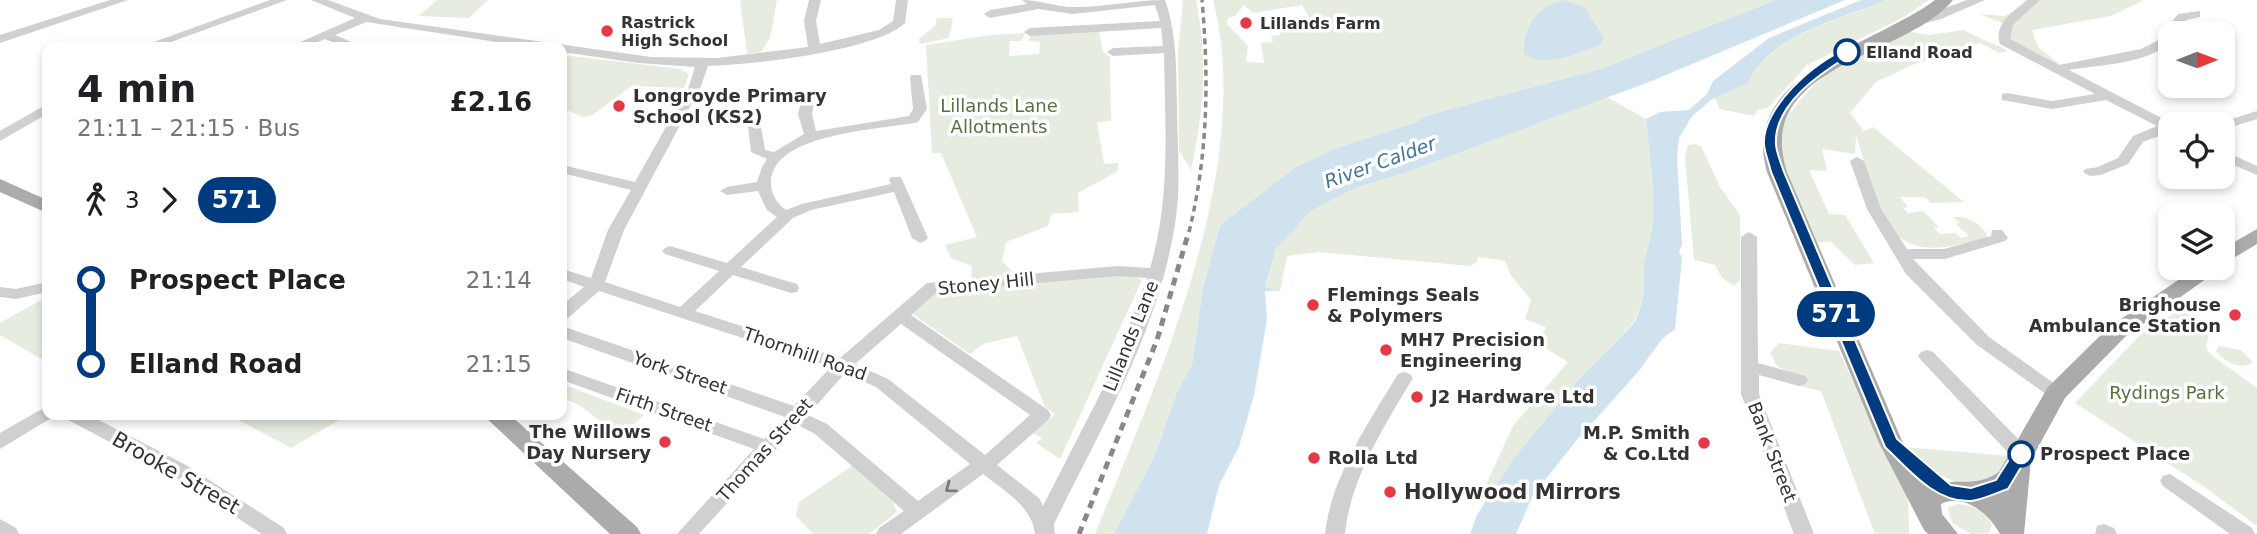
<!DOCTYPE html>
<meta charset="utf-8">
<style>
body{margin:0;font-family:"DejaVu Sans",sans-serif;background:#f2f2f2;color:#202124;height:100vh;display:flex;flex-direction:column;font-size:26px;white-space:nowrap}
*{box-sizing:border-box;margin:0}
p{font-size:23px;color:#757577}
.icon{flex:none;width:38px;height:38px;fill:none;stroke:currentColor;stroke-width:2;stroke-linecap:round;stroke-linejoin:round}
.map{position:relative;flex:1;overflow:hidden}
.panel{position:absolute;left:42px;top:42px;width:525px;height:378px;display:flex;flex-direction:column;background:#fff;border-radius:14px;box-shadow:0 4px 10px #0003}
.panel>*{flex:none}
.badge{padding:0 14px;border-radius:23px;font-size:24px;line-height:46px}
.needle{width:46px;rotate:89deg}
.controls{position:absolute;left:2158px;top:21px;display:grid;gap:14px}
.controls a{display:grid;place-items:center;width:77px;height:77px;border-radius:14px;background:#fff;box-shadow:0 4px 10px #0003;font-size:35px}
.map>.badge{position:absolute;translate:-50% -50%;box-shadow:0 0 0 4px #fff}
.legs{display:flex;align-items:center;gap:10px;height:77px;padding:0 35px;font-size:23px}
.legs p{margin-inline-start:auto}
.head{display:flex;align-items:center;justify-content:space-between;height:119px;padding:0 35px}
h1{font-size:38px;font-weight:600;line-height:52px}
ul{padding:0 35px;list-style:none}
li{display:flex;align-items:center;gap:24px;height:84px;font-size:26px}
li i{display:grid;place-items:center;width:10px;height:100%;margin:0 9px;background:currentColor}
li i::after{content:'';width:18px;height:18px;margin:-9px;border:5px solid;border-radius:50%;background:#fff}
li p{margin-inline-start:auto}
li:first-child i{background:linear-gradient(#0000 50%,currentColor 0)}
li:last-child i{background:linear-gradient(currentColor 50%,#0000 0)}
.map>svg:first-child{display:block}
.green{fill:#e6ecdf;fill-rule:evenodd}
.water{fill:#cfe2ee}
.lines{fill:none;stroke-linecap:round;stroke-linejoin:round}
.minor{fill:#d0d0d0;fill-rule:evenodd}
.major{fill:#ababab;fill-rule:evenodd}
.rail-far1{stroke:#888;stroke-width:3.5;stroke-dasharray:6 4.5;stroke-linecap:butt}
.rail{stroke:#888;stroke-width:5;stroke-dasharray:8 6;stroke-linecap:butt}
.oneway{stroke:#7a7a7a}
.line-1{fill:#003b80;stroke:#fff;stroke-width:2}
.poi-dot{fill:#e63946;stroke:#fff;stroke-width:2.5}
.stop-1-dot{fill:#fff;stroke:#003b80;stroke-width:3.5}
.labels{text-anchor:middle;stroke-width:7;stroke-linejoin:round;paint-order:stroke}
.far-poi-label{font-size:16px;font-weight:bold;fill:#333;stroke:#fff;text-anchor:start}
.far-stop-label{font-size:16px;font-weight:bold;fill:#333;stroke:#fff;text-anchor:start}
.poi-label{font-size:18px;font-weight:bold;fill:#333;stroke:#fff;text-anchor:start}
.park-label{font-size:18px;fill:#56703f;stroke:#fff}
.street-label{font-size:18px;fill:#333;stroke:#fff}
.stop-label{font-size:18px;font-weight:bold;fill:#333;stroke:#fff;text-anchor:start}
.water-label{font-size:19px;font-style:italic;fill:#3f7597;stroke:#fff}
.near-street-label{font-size:21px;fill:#333;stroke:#fff}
.near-poi-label{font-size:21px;font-weight:bold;fill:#333;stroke:#fff;text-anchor:start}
</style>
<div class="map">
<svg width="2257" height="534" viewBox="0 0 2257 534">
<rect width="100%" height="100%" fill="#fff"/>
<path class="green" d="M437,0H488L469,18L419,16Z
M740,0H777L770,38L761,52L747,54Z
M1183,0H1196C1208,58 1204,113 1191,170L1179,151L1178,52Z
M1213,0H1776L1600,69L1425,116L1416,122L1334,149L1296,167L1220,225L1203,288L1192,365L1177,392L1155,455L1114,534H1095C1157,381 1256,167 1213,0ZM1244,5L1253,13L1302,5L1310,19L1300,20L1302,25L1277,28L1281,35L1271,36L1273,42L1261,43L1264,63L1246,62L1248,46L1227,24L1228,18L1235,16Z
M1885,0H1929L1904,17L1807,65L1768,108L1758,110L1753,116L1720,109L1715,98L1748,83C1771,32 1840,22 1885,0Z
M2039,0H2144L2111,16L2032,30L2038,47L2062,66H2056L2005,37L2009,26L1980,14L2004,16Z
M937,18H953L949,38L921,44L918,40L935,26Z
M1964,30C1979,39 1994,43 2008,51L1999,53L1980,43L1912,65L1876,82L1850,113L1863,130L1860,133L1873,127L1964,202L1931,203L1925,197H1900L1908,207L1903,208L1908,213L1923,211L1939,227L1934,228L1940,234L1955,233L1961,238L1969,236L1956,224L1960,223L1953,217C1968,216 1982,223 1988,237C1978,242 1967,242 1956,245C1877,263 1875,190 1856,135L1855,154L1822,149L1827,171L1809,170L1829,214L1845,215L1874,263L1855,265L1831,242H1817C1806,216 1776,165 1779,139C1781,123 1793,109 1803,97C1818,79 1834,67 1857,62L1856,55L1911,32L1929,35Z
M1099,31L1103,52L1110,57L1111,121L1097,122L1104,164L1118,163V171L1078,193L1079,212L1051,214L1048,226L1006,242L1002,261L1015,275L971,279L972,266L951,258L945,245L977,237L941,153H932L926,45L990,35L1026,33L1021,41H1010L1009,56L1039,54L1040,42L1028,41L1031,35Z
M562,55L681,69L689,74L684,88L632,86L591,116L583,117L562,108Z
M1607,97L1646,119L1653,187V225L1644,263V295L1634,322L1580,378L1513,459L1485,502L1483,491L1513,426L1568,362L1537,343L1546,327L1525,319L1531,300L1510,274L1505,261L1478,257L1477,262L1470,266L1319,252L1287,256L1280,291L1265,288L1276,249L1311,211L1355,188L1405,173Z
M1694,144L1701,146L1720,187L1740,215V281L1734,286L1722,278L1715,265L1694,260L1685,158L1688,145Z
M1130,273L1142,280L1060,459L1036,443L1042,438L1033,433L1055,414L1045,407L1017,336L983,344L970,354L911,313L936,291Z
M47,297V362L0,335V323Z
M2180,309L2198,320L2209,335L2206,347L2210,354L2257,388V526L2206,488L2075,403L2139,336Z
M1779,343L1839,351L1908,499L1909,534H1875L1821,391L1795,385L1796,376L1777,366L1770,353Z
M2219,346L2241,350L2253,362C2241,371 2224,362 2216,351Z
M562,384L644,415L622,435C599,426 587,403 562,399Z
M229,415H348L291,448Z
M1904,447L2008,456L1998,478L1966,485L1954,481L1925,469Z
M852,466L892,501L897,512L869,534H813L796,516L799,502Z
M1958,504C1972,505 1985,511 1992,525L1989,533L1971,534L1952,523L1948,508Z"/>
<path class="water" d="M1563,0L1584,7L1604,38L1600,45C1577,53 1547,69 1524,54C1523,27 1537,7 1563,0Z
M1776,0H1845L1649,82L1405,173L1355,188L1311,211L1276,249L1265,287L1277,291H1265L1267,319L1254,395L1239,447L1219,485L1207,534H1114L1155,455L1177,392L1192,365L1203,288L1220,225L1296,167L1334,149L1416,122L1425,116L1600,69Z
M1861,0H1885C1840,21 1771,32 1748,83L1711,100L1692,116L1679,138L1677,157L1682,245L1679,251L1682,258L1675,329L1662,339L1638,372L1576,441L1533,495L1516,534H1470L1477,515L1513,459L1580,378L1635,322L1644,295V263L1653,225V187L1646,119L1660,112L1689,110L1707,94L1713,81L1769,38Z"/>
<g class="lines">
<path class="minor" d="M110,0H128L0,43V35Z
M270,0H287L157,47H140Z
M311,0H328L380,19L651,57L717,58L808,47L804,21L809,0H821L816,21L820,44L879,30L893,21L896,0H908L905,23C877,51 750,65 708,66L701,86L624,230L605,282L680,307L719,271L665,254L662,251L665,248L670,246L727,263L777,217L767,210L758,191L727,195L720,191L727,187L757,182L762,167L767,159L751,152L748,125L750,122H760L765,150L774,152L804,134L798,114L801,102L796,96L798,93H808L815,101L812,114L816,131L909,116L913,109L910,78L911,75H921L927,109L918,122C883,130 771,132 771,183C771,194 777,204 786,210L802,204L891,184L889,180L891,177H901L928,238L925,241L920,243L912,238L894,192L811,210L793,218L741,267L797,284L799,288L797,292L791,293L733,275L695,311L840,358L927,283L1118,266L1150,268C1171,199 1165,124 1164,53L1113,56L1107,52L1113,48L1163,46L1161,28L1030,36L1024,32L1030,28L1160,21L1155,5L1073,14L1038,9L990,18L984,14L990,10L1027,4L1022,0C1039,0 1054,6 1071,7C1102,8 1133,0 1165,0C1177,34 1176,69 1177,105C1177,143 1181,180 1176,217C1161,327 1102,426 1054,524L1055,534H1035C1032,506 1003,490 983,474L901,534H876L879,528L904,511L815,434L798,425L699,534H677L754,449L562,380V368L764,439L785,417L562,338V326L794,406L831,367L599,291L568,318L562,319V305L584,287L562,279V269L591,278L608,230L631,190L562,173V165L635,182L689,86L695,67L638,63L562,52V47H529L366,22L335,35L363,47H346L325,39L305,47H289L355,18ZM1118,276L1147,278L1109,377L1043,506L1039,498L997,465L1048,420L1051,415L1048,410L911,315L937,292ZM901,324L1030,415L985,455L888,379L855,364ZM845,373L876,387L970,464L918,501L827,424L808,415Z
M1967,0H1985L1941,19L1910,27L1904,23Z
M2027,0H2040L2013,25L2010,39L2059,65L2141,49L2157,41L2178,14L2200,11V17L2186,20L2176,33H2170V42C2149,64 2097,65 2069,70L2173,124H2170V132L2143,142L2128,164L2101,175L2090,176L2083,172L2085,169L2098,167L2118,158L2133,136L2157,126L2106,100L2052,109L2002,100V94L2007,93L2052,101L2095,94L2000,44C1993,24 2014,11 2027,0Z
M47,104V114L0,141V131Z
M2257,111V119L2222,130V124H2216Z
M2222,150L2257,166V175L2222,160Z
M1857,157L1864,161L1881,209L1907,249H1944L1991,236L1992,230H2002L2008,238L2005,241L1945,259H1913L1989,337L2062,389L2065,393L2062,397H2050L1977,345L1906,274L1867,209L1850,161Z
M1749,232L1757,237L1758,363L1805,376L1808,380L1805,384L1799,386L1759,375V394L1814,534H1794L1741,394V237Z
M47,282V292L16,299L0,297V287L16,289Z
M1927,350L1933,352L2028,449L2030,454L2028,459L2021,461L2014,459L1921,360L1918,356L1921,352Z
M1404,372L1410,374L1413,378C1385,425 1350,479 1345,534H1325C1331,477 1369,422 1398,374Z
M47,406V415H54L53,417L0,449V433Z
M65,415H89L186,465L284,528L287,534H262L172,475L68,420Z
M2170,474L2252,528L2255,534H2230L2163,486L2160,481L2163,476Z
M0,519L16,528L19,534H0Z
M2104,524L2114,528L2117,534H2095L2097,526Z"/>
<path class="major" d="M1935,0H1953C1906,58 1752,64 1787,172L1903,443L1928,487C1955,475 1973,490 1999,472L2048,387L2109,327L2196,268H2221L2125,337L2065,398L2031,460L2024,534H2000C1990,515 1964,492 1941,504L1942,514L1958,534H1928L1924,530L1879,443L1767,172C1738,74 1877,44 1935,0Z
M0,179L47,200V213L0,192Z
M2257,229V244L2222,265V249Z
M483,415H510L637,527L641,534H610Z"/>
<path class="rail-far1" d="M1189,232C1208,155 1209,79 1202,0"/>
<path class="rail" d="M1079,534L1157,340L1189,231"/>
</g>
<defs><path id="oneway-chevron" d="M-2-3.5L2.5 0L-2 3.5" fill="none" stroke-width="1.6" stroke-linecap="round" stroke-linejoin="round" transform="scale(1.75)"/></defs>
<use class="oneway" href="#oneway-chevron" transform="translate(950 488) rotate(143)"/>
<path class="line-1" d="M1847,49L1852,52L1850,55C1821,73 1773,104 1776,145C1777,154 1781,163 1784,172L1897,439L1951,485L1971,488L1996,480L2015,450H2026L2029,454L2008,489C1996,493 1982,500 1971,501C1935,503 1908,469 1885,447L1771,172C1769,163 1765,154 1764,145C1761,109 1815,60 1847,49Z"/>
<g class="poi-dot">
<circle cx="1246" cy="23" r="7"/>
<circle cx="607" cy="31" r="7"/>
<circle cx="619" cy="106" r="7"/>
<circle cx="1313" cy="305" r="7"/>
<circle cx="2235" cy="315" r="7"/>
<circle cx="1386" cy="350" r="7"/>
<circle cx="1417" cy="397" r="7"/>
<circle cx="665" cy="442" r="7"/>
<circle cx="1704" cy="443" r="7"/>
<circle cx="1314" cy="458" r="7"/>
<circle cx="1390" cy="492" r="7"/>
</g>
<g class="stop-1-dot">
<circle cx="1847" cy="52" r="12"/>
<circle cx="2021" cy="454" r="12"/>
</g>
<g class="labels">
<g class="far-poi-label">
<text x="621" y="28">Rastrick<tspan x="621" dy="18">High School</tspan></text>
<text x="1260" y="29">Lillands Farm</text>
</g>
<g class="far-stop-label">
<text x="1866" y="58">Elland Road</text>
</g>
<g class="poi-label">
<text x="633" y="102">Longroyde Primary<tspan x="633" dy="21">School (KS2)</tspan></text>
<text x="1327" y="301">Flemings Seals<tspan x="1327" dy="21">&amp; Polymers</tspan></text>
<text x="2221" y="311" text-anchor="end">Brighouse<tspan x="2221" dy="21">Ambulance Station</tspan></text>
<text x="1400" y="346">MH7 Precision<tspan x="1400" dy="21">Engineering</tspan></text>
<text x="1431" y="403">J2 Hardware Ltd</text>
<text x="651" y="438" text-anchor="end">The Willows<tspan x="651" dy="21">Day Nursery</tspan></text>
<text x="1690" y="439" text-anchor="end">M.P. Smith<tspan x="1690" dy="21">&amp; Co.Ltd</tspan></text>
<text x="1328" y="464">Rolla Ltd</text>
</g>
<g class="park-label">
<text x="999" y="112">Lillands Lane<tspan x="999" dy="21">Allotments</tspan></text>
<text x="2167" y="399">Rydings Park</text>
</g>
<g class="street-label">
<text transform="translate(986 284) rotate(-6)" y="6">Stoney Hill</text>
<text transform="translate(1131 336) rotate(-68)" y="6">Lillands Lane</text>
<text transform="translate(805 354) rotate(19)" y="6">Thornhill Road</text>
<text transform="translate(680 373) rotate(19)" y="6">York Street</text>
<text transform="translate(664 410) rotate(19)" y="6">Firth Street</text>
<text transform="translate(765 450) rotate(-48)" y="6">Thomas Street</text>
<text transform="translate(1772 452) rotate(69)" y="6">Bank Street</text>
</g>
<g class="stop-label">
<text x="2040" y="460">Prospect Place</text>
</g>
<g class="water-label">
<text transform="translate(1380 162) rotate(-20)" y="7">River Calder</text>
</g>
<g class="near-street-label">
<text transform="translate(176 473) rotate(30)" y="7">Brooke Street</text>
</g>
<g class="near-poi-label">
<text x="1404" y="499">Hollywood Mirrors</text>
</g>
</g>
</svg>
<div class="controls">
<a><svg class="needle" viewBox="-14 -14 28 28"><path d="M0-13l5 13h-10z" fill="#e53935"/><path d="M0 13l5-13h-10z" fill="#757577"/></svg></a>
<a><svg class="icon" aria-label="locate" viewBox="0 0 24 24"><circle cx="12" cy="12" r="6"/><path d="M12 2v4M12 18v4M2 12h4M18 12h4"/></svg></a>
<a><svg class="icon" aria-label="layers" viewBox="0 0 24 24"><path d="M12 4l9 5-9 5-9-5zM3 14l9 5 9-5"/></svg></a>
</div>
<b class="badge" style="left:1836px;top:314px;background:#003b80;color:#fff">571</b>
<section class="panel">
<div class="head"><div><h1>4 min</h1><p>21:11 – 21:15 · Bus</p></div><b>£2.16</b></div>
<div class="legs"><svg class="icon" aria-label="walk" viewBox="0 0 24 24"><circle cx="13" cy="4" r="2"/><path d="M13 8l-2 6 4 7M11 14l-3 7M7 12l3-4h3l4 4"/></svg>3<svg class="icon" aria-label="forward" viewBox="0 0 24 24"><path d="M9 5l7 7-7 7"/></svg><b class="badge" style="background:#003b80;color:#fff">571</b></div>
<ul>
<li><i style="color:#003b80"></i><b>Prospect Place</b><p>21:14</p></li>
<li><i style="color:#003b80"></i><b>Elland Road</b><p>21:15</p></li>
</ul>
</section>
</div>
